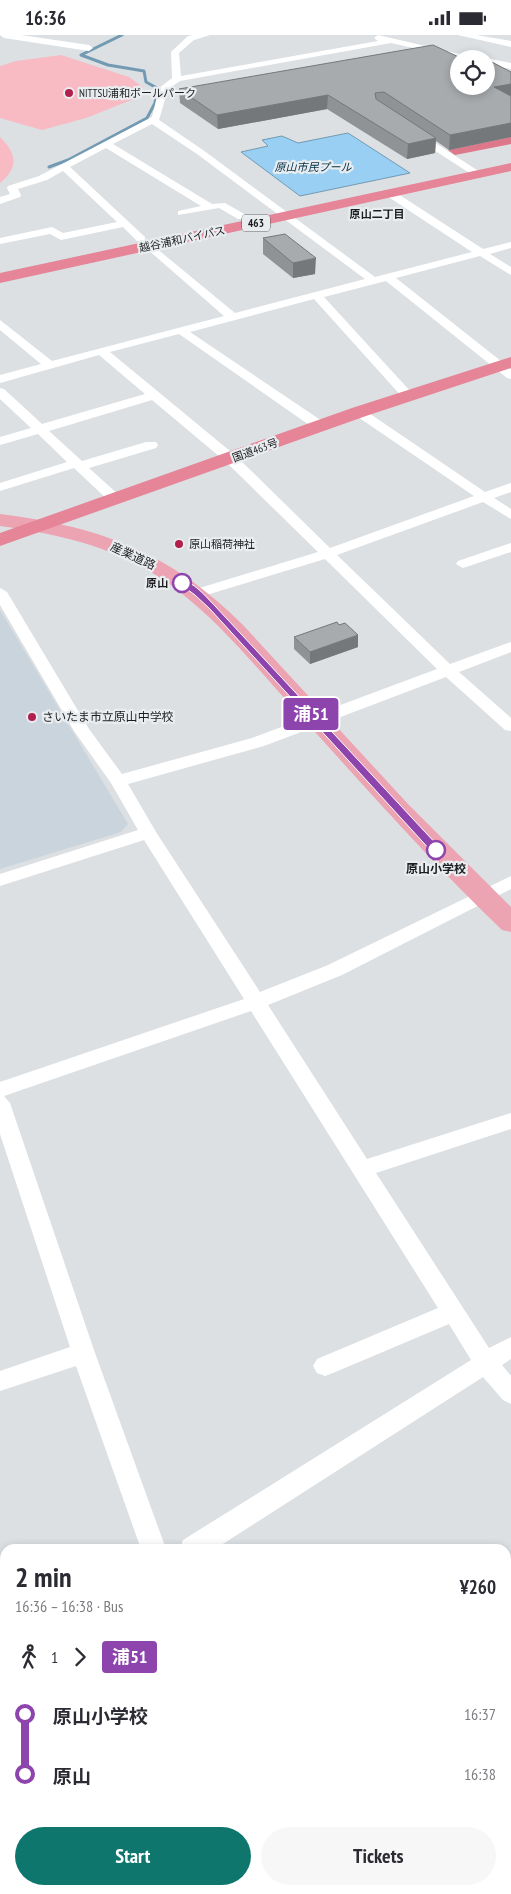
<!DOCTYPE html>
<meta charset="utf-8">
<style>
body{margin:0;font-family:"PT Sans Narrow","Noto Sans JP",sans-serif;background:#f7f7f7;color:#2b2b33;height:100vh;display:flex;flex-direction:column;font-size:19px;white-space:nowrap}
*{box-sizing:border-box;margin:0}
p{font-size:16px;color:#7c7c81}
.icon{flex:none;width:28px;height:28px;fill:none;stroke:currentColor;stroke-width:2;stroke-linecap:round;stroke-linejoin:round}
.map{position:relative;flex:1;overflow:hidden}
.details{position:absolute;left:0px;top:1509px;width:511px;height:351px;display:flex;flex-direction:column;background:#fff;border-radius:15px 15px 0 0;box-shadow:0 2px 8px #0003}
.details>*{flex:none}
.badge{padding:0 10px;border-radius:4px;font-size:18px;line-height:32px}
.tools{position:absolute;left:450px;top:15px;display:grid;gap:10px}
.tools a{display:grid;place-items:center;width:45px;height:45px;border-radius:50%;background:#fff;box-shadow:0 2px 8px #0003;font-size:25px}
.map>.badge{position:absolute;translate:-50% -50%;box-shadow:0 0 0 2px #fff}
.legs{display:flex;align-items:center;gap:8px;height:55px;padding:0 15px;font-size:16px}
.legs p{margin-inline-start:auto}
.summary{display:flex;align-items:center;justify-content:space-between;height:85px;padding:0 15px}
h1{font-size:28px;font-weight:700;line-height:38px}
.cta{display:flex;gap:10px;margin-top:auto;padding:10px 15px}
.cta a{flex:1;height:58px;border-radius:30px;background:#0f766e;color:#fff;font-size:20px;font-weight:700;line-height:58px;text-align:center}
.cta a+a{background:#f7f7f7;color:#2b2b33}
ul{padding:0 15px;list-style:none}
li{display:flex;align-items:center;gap:18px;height:60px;font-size:19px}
li i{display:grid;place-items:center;width:8px;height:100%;margin:0 6px;background:currentColor}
li i::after{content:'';width:12px;height:12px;margin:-6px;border:4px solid;border-radius:50%;background:#fff}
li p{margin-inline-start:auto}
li:first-child i{background:linear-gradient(#0000 50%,currentColor 0)}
li:last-child i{background:linear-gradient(currentColor 50%,#0000 0)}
.status{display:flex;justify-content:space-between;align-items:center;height:35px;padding:0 25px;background:#fff;direction:ltr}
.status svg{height:14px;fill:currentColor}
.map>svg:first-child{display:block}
.built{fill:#cad4dc}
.green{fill:#f8bac3}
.forest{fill:#dd778a}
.water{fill:#98cff3;stroke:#739ab3}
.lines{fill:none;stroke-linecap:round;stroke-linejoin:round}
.stream{stroke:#739ab3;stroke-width:3}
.minor{fill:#fff;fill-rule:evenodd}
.primary{fill:#eca3b2;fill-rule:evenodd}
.trunk{fill:#e68498;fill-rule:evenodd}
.wall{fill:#909396}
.shaded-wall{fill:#75787a}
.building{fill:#a7abae;stroke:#75787a}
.line-1{fill:#8e44ad;stroke:#fff}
.poi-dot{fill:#b11f4d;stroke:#e9edf0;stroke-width:2}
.stop-1-dot{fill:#fff;stroke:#8e44ad;stroke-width:2.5}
.labels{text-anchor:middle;stroke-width:4.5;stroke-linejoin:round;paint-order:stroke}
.far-poi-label{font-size:11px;fill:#1c1d1e;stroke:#e9edf0;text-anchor:start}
.far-water-label{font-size:11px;font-style:italic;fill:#022f47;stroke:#e9edf0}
.far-neighbourhood-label{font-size:11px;font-weight:bold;fill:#1c1d1e;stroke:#e9edf0}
.shield{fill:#e9edf0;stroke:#5a5b5d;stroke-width:1}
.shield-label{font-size:11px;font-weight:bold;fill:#1c1d1e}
.far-street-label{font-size:11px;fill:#1c1d1e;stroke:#e9edf0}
.far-stop-label{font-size:11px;font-weight:bold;fill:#1c1d1e;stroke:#e9edf0;text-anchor:end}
.street-label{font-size:12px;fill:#1c1d1e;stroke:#e9edf0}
.poi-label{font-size:12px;fill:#1c1d1e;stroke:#e9edf0;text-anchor:start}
.stop-label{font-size:12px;font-weight:bold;fill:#1c1d1e;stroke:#e9edf0}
</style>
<div class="status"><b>16:36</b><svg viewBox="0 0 49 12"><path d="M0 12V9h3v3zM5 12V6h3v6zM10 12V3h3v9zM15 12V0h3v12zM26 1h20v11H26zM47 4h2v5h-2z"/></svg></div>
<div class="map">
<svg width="511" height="1859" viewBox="0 0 511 1859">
<rect width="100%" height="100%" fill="#dce0e3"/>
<path class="built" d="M0,575L128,789L121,797L0,834Z"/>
<path class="green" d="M61,20L129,42L143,52L134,64L86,83L42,95L0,83V31L16,26Z
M0,102C17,119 19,132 0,148Z
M5,1824V1855H287L282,1859H0V1830Z"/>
<path class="forest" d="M511,102V109L455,120L448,115Z"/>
<path class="water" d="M348,98L410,138L300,161L241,117L268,111L262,105L282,101L298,108Z"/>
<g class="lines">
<path class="stream" d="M49,132L68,125L147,83L155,68L157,53L146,47L144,36L108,30L81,20L122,0"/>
<path class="minor" d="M0,0H21L89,10L93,13L89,16L4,3Z
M193,0H210L194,5L179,18L181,41L378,6L374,3L378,0L481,24H463L391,8L180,46L168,54L159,85L203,115L375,242L472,217L387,161V157H395L483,214L511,207V213L490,219L511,232V240L480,221L396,243L511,334V344L507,343L386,246L324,262L411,357L413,360L411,363H403L314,264L190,297L325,388L326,391L325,394H315L179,299L110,317L236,421L330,513L474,461L355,380L353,377L355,374H363L485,457L511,448V457L494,463L511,474V484L483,467L337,520L450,629L511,607V617L459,637L511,683V696L505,695L446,642L264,711L128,749L156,797L260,957L328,930L511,841V854L342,940L268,970L367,1124L511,1078V1094L376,1138L489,1313L511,1302V1324L502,1330L511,1341V1369L503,1365L483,1342L215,1514H180L183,1505L471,1325L449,1289L333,1338L325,1341L317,1338L313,1331L317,1324L438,1273L251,976L4,1061L10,1068L95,1318L166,1514H141L76,1331L0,1356V1336L70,1312L0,1099V1047L244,964L144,805L0,851V839L138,795L111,748L74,696L0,570V553L7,557L89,694L122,739L252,703L437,634L325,524L203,561H193L191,558L193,555L318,517L226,427L152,365L49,396L82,426L146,407H156L158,410L156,413L89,433L121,462L123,465L121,468H111L74,433L0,456V448L67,427L38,399L0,410V402L31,393L0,364V353L4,354L42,389L145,359L99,320L0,348V340L41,329L0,295V285L52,326L224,281L146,213V209L150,208L235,278L365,244L197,119L152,89L113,109L212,169L225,168L246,180V184H238L219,173L178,180V176L201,171L106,113L70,132L145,202V206H137L123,192L61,205L50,199L0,209V203L52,192L63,198L117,187L63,136L47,145L18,154L21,160L20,162L0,169V162L10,159L7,153L8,151L39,141L152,82L159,53L172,43L171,17L188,1Z
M458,0H476L511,6V12Z
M486,23L511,28V34L486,29Z
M414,95L417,96L483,139L474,141L411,100L409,98Z
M511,508V517L463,533L456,529L458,526Z
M506,1617H511V1643H506Z
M5,1620V1647L0,1649V1622Z
M400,1855H430L431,1859H401Z"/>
<path class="primary" d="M0,479C101,492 170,517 243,590L408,769L511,872V897L502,895C430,826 364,751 297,677C250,626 206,568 144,533C99,508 50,498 0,491Z"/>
<path class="trunk" d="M511,128V136L0,248V238Z
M511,322V333L366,381L0,511V498L352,373Z"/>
</g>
<path class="wall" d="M459,24L511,37V102L449,115L436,106L435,118L407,124L327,74L218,94L180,68L179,54Z
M263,203L315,239L293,243L263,219Z
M339,590L358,612L310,629L294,614V602Z"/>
<path class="shaded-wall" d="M511,49V62L494,52Z
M328,60L327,74L218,94L217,80Z
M511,88V102L449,115L450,100Z
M436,103L435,118L407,124L408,109Z
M316,223L315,239L293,243V228Z
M358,600V612L310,629V617Z"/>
<path class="building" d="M433,10L463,24H459V51H486V24L511,37V49L494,52L511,61V88L450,100L384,57L375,58L376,64L436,103L408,109L328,60L217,80L179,54Z
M285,199L316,223L293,228L263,203Z
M337,587L339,590L345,588L358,600L310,617L294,602Z"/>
<path class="line-1" d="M180,546C193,545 206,562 215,571L439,812V817H432L210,574L195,560L180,549Z"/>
<g class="poi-dot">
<circle cx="69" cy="58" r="5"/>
<circle cx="179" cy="509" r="5"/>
<circle cx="32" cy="682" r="5"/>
</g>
<g class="stop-1-dot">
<circle cx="182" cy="548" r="9"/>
<circle cx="436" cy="815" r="9"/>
</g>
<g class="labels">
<g class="far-poi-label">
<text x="79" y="62">NITTSU浦和ボールパーク</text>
<text x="189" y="513">原山稲荷神社</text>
</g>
<g class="far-water-label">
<text x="313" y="136">原山市民プール</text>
</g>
<g class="far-neighbourhood-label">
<text x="377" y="183">原山二丁目</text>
</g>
<rect class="shield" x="242" y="179.5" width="28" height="17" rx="4"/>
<g class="shield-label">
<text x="256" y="192">463</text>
</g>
<g class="far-street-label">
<text transform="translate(182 204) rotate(-12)" y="4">越谷浦和バイパス</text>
<text transform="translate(255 415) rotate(-20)" y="4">国道463号</text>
</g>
<g class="far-stop-label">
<text x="168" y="552">原山</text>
</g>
<g class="street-label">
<text transform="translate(133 521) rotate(25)" y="4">産業道路</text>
</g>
<g class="poi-label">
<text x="42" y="686">さいたま市立原山中学校</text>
</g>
<g class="stop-label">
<text x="436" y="838">原山小学校</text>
</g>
</g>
</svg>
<div class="tools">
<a><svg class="icon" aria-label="locate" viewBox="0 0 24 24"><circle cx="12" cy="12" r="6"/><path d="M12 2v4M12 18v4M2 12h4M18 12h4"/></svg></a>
</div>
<b class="badge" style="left:311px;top:679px;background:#8e44ad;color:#fff">浦51</b>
<section class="details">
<div class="summary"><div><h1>2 min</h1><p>16:36 – 16:38 · Bus</p></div><b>¥260</b></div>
<div class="legs"><svg class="icon" aria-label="walk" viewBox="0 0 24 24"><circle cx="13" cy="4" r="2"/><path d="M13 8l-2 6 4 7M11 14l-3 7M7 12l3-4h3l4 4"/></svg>1<svg class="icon" aria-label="forward" viewBox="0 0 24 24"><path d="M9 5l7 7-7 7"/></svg><b class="badge" style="background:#8e44ad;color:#fff">浦51</b></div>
<ul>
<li><i style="color:#8e44ad"></i><b>原山小学校</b><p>16:37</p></li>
<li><i style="color:#8e44ad"></i><b>原山</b><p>16:38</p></li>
</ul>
<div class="cta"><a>Start</a><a>Tickets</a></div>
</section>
</div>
